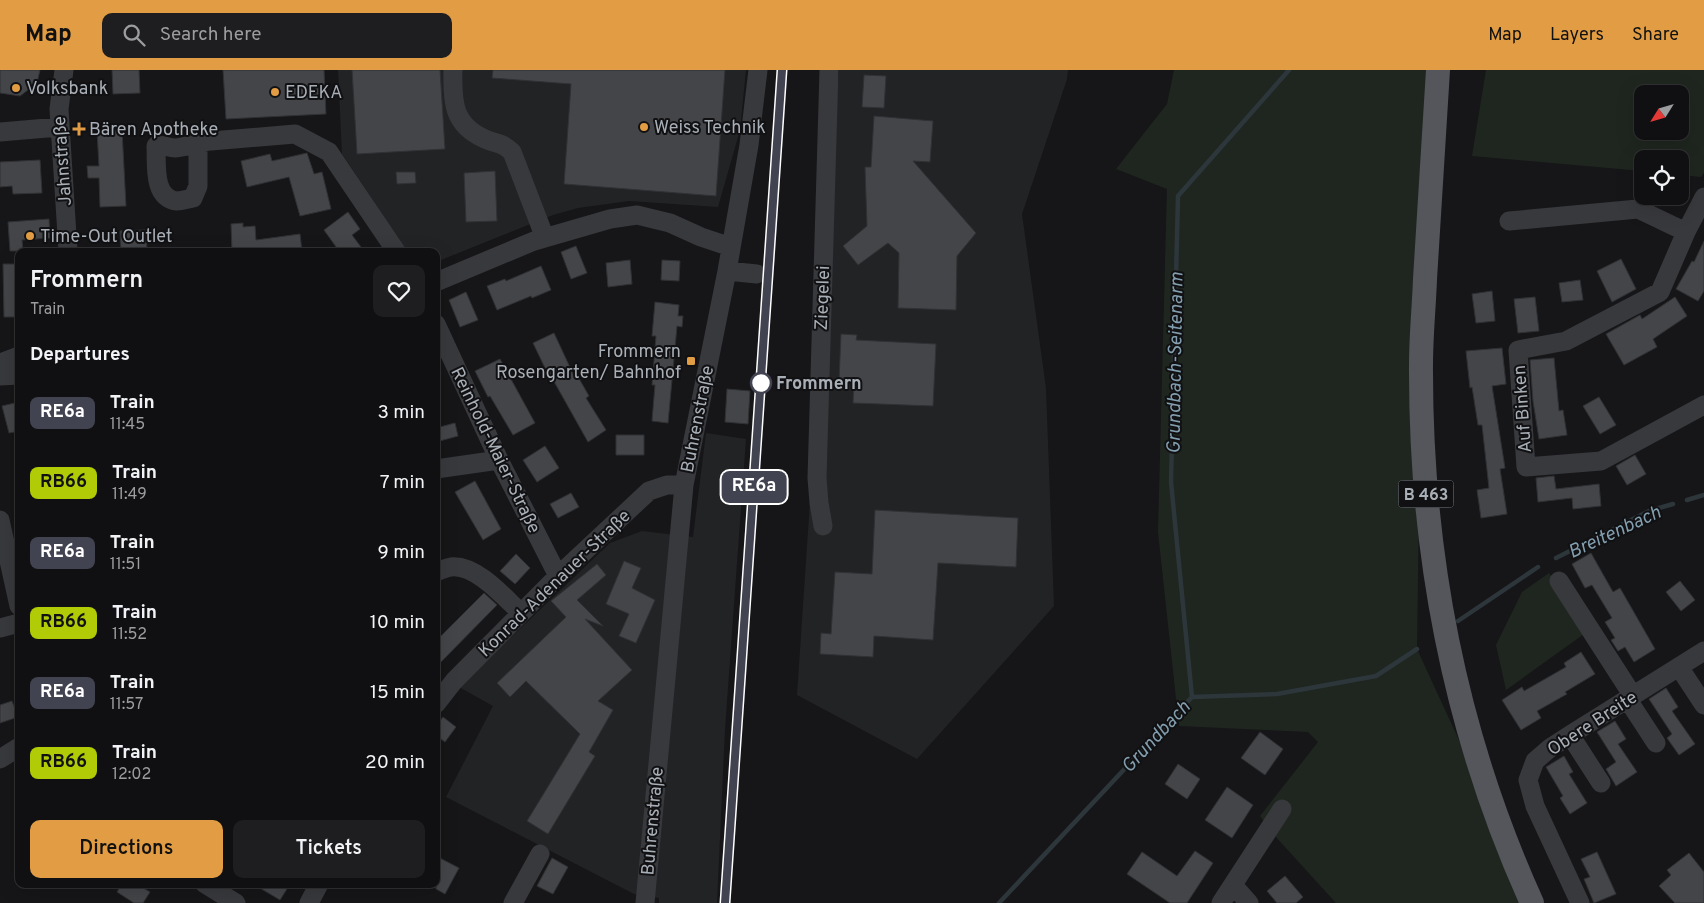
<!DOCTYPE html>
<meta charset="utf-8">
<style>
body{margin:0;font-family:Overpass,sans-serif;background:#1e1e20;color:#f1f3f6;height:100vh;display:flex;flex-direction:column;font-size:19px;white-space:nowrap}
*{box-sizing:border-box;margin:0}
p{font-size:16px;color:#9c9d9f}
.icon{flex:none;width:28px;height:28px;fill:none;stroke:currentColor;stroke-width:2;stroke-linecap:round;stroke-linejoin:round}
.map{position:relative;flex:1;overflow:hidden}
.details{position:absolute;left:15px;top:178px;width:425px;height:640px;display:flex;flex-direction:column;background:#101012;border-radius:10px;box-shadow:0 5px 20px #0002,0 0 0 1px #303032}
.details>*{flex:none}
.badge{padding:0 10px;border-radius:8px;font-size:18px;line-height:32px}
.needle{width:32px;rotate:233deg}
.buttons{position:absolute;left:1634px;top:15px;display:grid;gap:10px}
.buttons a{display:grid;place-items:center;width:55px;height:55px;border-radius:10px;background:#101012;box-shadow:0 5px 20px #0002,0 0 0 1px #303032;font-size:25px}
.map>.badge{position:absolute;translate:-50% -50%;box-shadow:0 0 0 2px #fff}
h2{padding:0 15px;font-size:19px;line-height:45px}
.round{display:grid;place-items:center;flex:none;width:52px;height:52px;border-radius:10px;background:#1e1e20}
.summary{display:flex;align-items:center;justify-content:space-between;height:85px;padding:0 15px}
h1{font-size:24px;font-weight:600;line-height:38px}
.primary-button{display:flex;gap:10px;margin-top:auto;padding:10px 15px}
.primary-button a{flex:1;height:58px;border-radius:10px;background:#e29d44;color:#111;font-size:20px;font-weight:600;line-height:58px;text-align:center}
.primary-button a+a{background:#1e1e20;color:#f1f3f6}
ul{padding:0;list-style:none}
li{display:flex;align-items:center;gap:15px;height:70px;padding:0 15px}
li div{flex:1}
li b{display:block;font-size:19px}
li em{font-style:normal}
li .badge{min-width:55px;font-weight:700;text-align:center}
header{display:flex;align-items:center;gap:30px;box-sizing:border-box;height:70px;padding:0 25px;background:#e29d44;color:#111}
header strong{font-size:24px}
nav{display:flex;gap:28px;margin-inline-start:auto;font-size:18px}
.search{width:350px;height:45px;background:#1e1e20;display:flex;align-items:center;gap:12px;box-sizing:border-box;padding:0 18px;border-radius:10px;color:#9c9d9f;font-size:19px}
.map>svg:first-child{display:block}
.built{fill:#222325}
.green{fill:#1f261f;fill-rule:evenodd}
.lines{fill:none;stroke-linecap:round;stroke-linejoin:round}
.stream{stroke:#2d363b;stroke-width:4.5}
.building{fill:#434548;stroke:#303134}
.minor{stroke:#38393d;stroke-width:19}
.major{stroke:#54565b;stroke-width:24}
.rail{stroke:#4b4d51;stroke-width:4;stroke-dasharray:6 5;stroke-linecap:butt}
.line-casing{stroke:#fff;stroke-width:11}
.line{stroke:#424351;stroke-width:8}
.poi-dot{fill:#e29d44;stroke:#111113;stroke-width:2}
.stop-dot{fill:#fff;stroke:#424351;stroke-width:2.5}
.labels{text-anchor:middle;stroke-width:4;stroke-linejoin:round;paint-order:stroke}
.shield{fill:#111113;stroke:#7b8086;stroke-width:1}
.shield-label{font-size:16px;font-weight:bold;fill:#a9afb7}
.poi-label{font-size:18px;fill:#a9afb7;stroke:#111113;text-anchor:start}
.street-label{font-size:18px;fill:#a9afb7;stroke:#111113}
.stop-label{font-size:18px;font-weight:bold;fill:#a9afb7;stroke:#111113;text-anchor:start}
.water-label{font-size:19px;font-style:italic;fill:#839faf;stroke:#111113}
</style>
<header>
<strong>Map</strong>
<div class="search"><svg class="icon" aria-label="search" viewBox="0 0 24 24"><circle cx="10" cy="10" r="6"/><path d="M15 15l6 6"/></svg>Search here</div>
<nav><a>Map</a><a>Layers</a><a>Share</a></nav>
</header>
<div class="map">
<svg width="1704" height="833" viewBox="0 0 1704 833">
<rect width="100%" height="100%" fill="#161618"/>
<path class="built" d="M338,0H746L740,60L718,137L629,131L578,138L553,145L436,192V181H409L406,179L342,84Z
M839,0H1068L1067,9L1022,144L1046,318L1054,536L917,689L797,625Z
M706,363L746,369L725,659L717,833H659V828L634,824L446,727L493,636L459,617L610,473L642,461L693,467Z"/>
<path class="green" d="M1174,0H1438L1421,292L1417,579L1534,833H1336L1275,766L1260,746L1318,672L1308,662L1179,656L1158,462L1167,119L1116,99L1167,34Z
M1486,0H1704V103L1701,107L1680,105V89H1642V101L1472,86ZM1642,24H1680V61H1642Z
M1549,503L1585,560L1584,564L1506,620L1496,575L1522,522Z"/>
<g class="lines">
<path class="stream" d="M1687,430L1704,425
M1556,488L1649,441L1673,434
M1458,551L1538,497
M1192,627L1171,412L1178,126L1289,0
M999,833L1192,627L1277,624L1376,606L1417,579"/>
</g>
<path class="building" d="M0,0H40L37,13L20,26L0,23Z
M112,0H139L140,23L113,24Z
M223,0H324L326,44L226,49Z
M352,0H440L445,79L357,84Z
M493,0H725L716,126L564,114L571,14L492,8Z
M864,5L886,6L884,38L862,37Z
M874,46L933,51L930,92L913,91L976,163L957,186L956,240L898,238L899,183L888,173L858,195L843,176L867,156L865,97H871Z
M122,60L126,136L100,137L99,108H88L87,96H99L97,61Z
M307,83L314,104L322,102L331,139L300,146L289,107L247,117L241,91L270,84L272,91Z
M40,90L42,123L13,124L12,116L0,117V92Z
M495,101L497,151L466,152L464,103Z
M396,102H415L416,113L397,114Z
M348,142L360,159L352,165L364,181H339L324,160Z
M49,149L50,168L22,170L23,181H10L8,152Z
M243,153V157L255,156L256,170L300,164L302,181H232L231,154Z
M146,160L147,181H121L120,161Z
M1704,171V221L1698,231L1676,219L1692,191L1694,192Z
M576,176L587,203L571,209L561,182Z
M1621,189L1636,219L1612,232L1597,201Z
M630,190L632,214L608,217L606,193Z
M662,190L680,191L679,211L661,210Z
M3,194H19V247H4Z
M541,196L551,220L532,228L531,226L497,240L487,216L505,209L506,211Z
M1580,210L1583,230L1562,232L1559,213Z
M1492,221L1495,251L1476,253L1472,224Z
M466,222L478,250L460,257L449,230Z
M1535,227L1539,261L1518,263L1514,229Z
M1675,227L1687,246L1653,269L1657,277L1624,295L1606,264L1640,245L1642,249Z
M655,232L679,235L678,246H683L682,257L677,256L668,353L652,351L655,315H652L656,266H652Z
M554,263L574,306L577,305L589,326L586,328L606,360L588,372L547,299L546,300L533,273Z
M841,264L857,265L856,270L936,274L933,336L853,333L854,312L839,311Z
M1502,278L1506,314L1492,316L1505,398L1500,399L1507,444L1481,448L1477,420L1489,418L1482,355H1478L1472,317L1470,318L1466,281Z
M1554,288L1559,341L1563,340L1567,365L1539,369L1533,331L1530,290Z
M500,289L535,353L513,365L490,326L488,327L475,301Z
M727,319L750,321L748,354L725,352Z
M1599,327L1616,355L1600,364L1583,336Z
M19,332V361L9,363L2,336Z
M455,353L458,366L436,372V358Z
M616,365H644V385H616Z
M545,376L559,398L537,412L523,390Z
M1635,385L1646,404L1627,415L1616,396Z
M1554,406L1556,419L1599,414L1601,436L1573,439L1572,428L1538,432L1536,408Z
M475,411L501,459L483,470L455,422Z
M571,423L579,437L558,448L550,434Z
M875,440L1018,448L1016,497L938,493L933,570L874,566L873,587L820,584L821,563L831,564L835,502L872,504Z
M1591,483L1613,522L1620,518L1655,579L1634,592L1625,577L1618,581L1611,570L1615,568L1605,552L1612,548L1592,515L1585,518L1572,494Z
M516,484L530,498L515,514L500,501Z
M624,491L641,498L632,518L655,530L636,573L619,566L629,544L606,534Z
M597,494L606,505L577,530L603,556L585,549L632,600L598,631L613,640L589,682L595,686L548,764L527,751L580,664L526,611L510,627L497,613L566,547L551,531Z
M1680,511L1695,530L1681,541L1666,522Z
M484,523L497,535L436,597V571Z
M1581,582L1595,604L1565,622L1567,624L1537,641L1541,648L1521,660L1502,630L1522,617L1524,621L1566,597L1564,593Z
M1666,618L1678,637L1672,641L1695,674L1679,685L1667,668L1672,664L1649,629Z
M12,631L18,647L0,653V635Z
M443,647L456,657L445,672L436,665V656Z
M1615,651L1626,669L1618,674L1637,702L1616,716L1606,699L1616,692L1597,662Z
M1260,662L1283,679L1265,705L1241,688Z
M1564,686L1573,702L1569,704L1587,733L1570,744L1560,728L1563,726L1546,697Z
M1178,694L1200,709L1187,729L1165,714Z
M1227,717L1253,735L1232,768L1205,750Z
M1195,781L1213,793L1187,833H1170L1127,804L1142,782L1177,806Z
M1597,782L1616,824L1594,833L1584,809L1590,807L1581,789Z
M1689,783L1704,802V833H1675L1659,816L1671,805L1667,800Z
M436,786L459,798L445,824L436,819Z
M552,788L568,797L553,824L537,816Z
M1285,806L1303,827L1296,833H1277L1267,821Z
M122,814H136L150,822L143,833H134L117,822Z
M253,814H290L280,830Z"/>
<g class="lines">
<path class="minor" d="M64,0L59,39L68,181
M453,0C452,32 453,55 485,69C498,75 500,71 512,82L545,168
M0,62L59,57
M198,72V116L193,128C188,129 181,131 177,131C152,128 157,93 156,76C163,74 168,78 175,78C187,77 199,72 211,71L295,64L329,82L396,181
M1704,127L1686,162L1660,222L1566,271L1518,280L1526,397L1601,391L1704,335
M1509,151L1638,139L1686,162
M727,201L757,204
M436,212L534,171L610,149L637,145L670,153L701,167L731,177
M436,254L499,390L558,506
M0,293L19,286
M0,306L19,305
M436,399L499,390
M0,450L19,536
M823,456L819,433L817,408L829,0
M436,502C441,500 446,498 451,497C476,494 505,528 521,543
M1559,511L1633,626
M0,558L19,553
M1679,597L1704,635
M1628,630L1656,673
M436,634L454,611L558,506L649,421L667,415H684
M1570,665L1601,713
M0,689L19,677
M205,814L236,833
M1233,815L1249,833
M309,833L319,814
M513,833L540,784
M645,833L684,415L727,201L749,75L758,0
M1221,833L1282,739
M1580,833L1535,736L1528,710L1535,691L1550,678L1570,665L1704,581"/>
<path class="major" d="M1438,0C1434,70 1429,139 1425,209C1424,237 1421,266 1421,294C1420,482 1454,661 1532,833"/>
<path class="rail" d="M725,833L782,0"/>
</g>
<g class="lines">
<g class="line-casing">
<path id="line" d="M725,833L782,0"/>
</g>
<use href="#line" class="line"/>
</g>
<g class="poi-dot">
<circle cx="16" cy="18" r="5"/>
<circle cx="275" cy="22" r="5"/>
<circle cx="644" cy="57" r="5"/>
<path d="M76.5 51.5h5v5h5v5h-5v5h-5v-5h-5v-5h5z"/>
<circle cx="30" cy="166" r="5"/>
<rect x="686" y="286" width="10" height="10" rx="2.5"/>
</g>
<circle class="stop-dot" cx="761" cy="313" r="10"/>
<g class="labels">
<rect class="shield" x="1398.5" y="410.5" width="55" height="27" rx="4"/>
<g class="shield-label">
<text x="1426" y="430">B 463</text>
</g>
<g class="poi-label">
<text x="26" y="24">Volksbank</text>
<text x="285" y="28">EDEKA</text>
<text x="654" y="63">Weiss Technik</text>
<text x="89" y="65">Bären Apotheke</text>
<text x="40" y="172">Time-Out Outlet</text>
<text x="681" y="287" text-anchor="end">Frommern<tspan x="681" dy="21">Rosengarten/ Bahnhof</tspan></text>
</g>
<g class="street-label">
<text transform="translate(62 91) rotate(-94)" y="6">Jahnstraße</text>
<text transform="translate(822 228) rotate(-88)" y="6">Ziegelei</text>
<text transform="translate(1522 339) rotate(-94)" y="6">Auf Binken</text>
<text transform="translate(697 349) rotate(-79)" y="6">Buhrenstraße</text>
<text transform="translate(496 380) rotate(64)" y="6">Reinhold-Maier-Straße</text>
<text transform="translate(554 513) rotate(-44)" y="6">Konrad-Adenauer-Straße</text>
<text transform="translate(1592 653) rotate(-33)" y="6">Obere Breite</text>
<text transform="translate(652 751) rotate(-85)" y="6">Buhrenstraße</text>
</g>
<g class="stop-label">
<text x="776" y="319">Frommern</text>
</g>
<g class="water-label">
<text transform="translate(1174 293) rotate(-89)" y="7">Grundbach-Seitenarm</text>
<text transform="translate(1614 461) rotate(-25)" y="7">Breitenbach</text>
<text transform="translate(1155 666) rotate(-47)" y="7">Grundbach</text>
</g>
</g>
</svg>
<div class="buttons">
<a><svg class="needle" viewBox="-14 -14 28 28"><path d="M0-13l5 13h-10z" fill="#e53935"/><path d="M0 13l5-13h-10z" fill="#9c9d9f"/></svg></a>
<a><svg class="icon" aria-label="locate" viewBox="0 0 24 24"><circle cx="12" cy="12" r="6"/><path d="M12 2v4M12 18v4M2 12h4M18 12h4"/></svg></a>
</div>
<b class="badge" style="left:754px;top:417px;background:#424351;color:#fff">RE6a</b>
<section class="details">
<div class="summary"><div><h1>Frommern</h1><p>Train</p></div><a class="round"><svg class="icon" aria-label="heart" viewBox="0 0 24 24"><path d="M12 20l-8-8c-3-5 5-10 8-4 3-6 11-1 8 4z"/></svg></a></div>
<h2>Departures</h2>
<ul>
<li><span class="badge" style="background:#424351;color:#fff">RE6a</span><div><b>Train</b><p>11:45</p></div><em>3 min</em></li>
<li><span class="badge" style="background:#b1cb06;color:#111">RB66</span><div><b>Train</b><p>11:49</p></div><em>7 min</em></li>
<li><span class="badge" style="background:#424351;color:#fff">RE6a</span><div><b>Train</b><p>11:51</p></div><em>9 min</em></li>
<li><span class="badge" style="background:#b1cb06;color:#111">RB66</span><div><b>Train</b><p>11:52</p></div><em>10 min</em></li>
<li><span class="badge" style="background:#424351;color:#fff">RE6a</span><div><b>Train</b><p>11:57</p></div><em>15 min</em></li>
<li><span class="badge" style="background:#b1cb06;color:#111">RB66</span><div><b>Train</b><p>12:02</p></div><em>20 min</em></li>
</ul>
<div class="primary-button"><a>Directions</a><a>Tickets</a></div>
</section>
</div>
